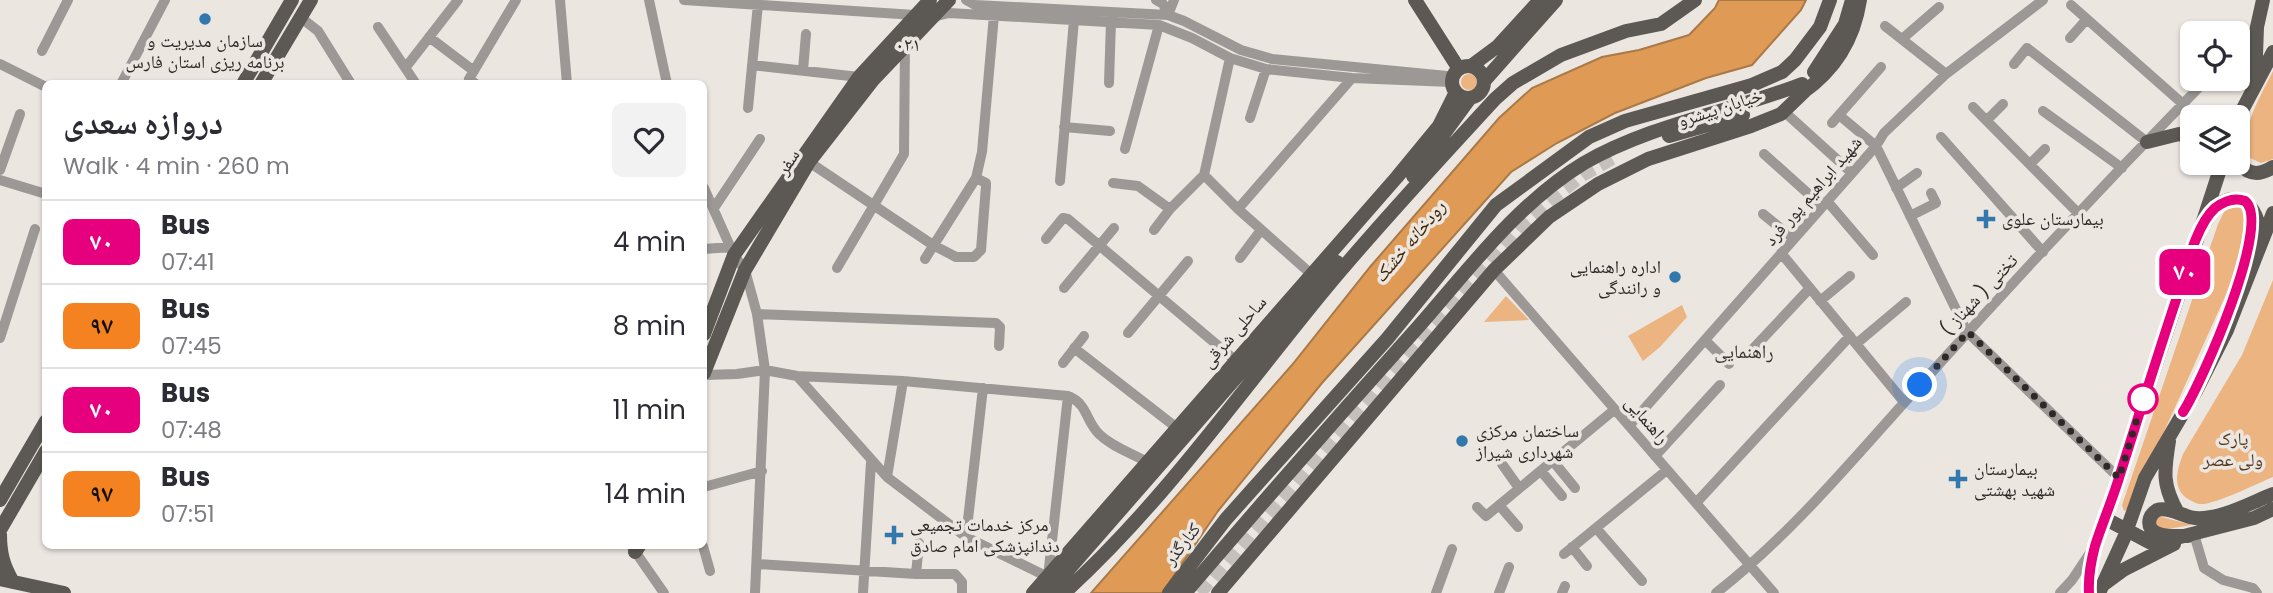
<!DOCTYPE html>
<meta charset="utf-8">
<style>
body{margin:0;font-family:Poppins,"Noto Naskh Arabic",sans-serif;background:#f2f2f3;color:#2b2b33;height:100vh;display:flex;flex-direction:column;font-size:26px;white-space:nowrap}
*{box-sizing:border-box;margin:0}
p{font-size:23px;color:#7c7c81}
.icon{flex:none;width:38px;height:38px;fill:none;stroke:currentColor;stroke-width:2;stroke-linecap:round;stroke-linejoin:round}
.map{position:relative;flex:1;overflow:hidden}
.panel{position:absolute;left:42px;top:80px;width:665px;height:469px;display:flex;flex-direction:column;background:#fff;border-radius:10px;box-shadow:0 2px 5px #0004}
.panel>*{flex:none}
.badge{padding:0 14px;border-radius:10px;font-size:24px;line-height:46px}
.buttons{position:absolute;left:2180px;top:21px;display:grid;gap:14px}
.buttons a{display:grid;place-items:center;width:70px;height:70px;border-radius:10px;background:#fff;box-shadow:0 2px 5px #0004;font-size:35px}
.you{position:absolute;width:35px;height:35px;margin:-18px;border:5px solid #fff;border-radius:50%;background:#1a73e8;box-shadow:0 0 0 10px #1a73e833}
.map>.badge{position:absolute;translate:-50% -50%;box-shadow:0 0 0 4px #fff}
.round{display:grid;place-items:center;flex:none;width:74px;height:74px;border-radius:10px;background:#f2f2f3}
.summary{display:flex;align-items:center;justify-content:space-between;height:119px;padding:0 21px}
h1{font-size:33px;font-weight:800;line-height:52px}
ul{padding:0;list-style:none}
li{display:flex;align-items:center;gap:21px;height:84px;padding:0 21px;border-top:2px solid #e1e1e2}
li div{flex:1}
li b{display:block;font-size:26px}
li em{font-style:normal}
li .badge{min-width:77px;font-weight:700;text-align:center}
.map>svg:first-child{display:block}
.green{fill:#ebb480}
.water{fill:#df9b55;stroke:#a97947;stroke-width:2}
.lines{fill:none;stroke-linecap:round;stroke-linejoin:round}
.major-tunnel{stroke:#c6c0bc;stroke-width:14;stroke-dasharray:14 7;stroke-linecap:butt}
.minor{stroke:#9b9896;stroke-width:10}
.major{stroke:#5c5854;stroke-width:14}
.line-casing{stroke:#fff;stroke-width:16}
.line{stroke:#e6007e;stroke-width:10}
.walk{stroke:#2c2927;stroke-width:7;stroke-dasharray:0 12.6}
.poi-dot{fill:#3378ad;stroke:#ece6e1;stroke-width:2.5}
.stop-dot{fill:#fff;stroke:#e6007e;stroke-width:3.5}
.labels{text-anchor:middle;stroke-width:7;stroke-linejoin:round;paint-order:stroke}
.poi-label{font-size:18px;fill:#2c2927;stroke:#ece6e1;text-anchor:start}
.street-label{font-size:18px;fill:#2c2927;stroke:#ece6e1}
.park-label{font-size:18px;fill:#513517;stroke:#ece6e1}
.neighbourhood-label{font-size:19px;fill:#36322d;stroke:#ece6e1}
.water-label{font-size:19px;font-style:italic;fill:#3f2405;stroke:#ece6e1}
</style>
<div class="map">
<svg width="2273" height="593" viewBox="0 0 2273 593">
<rect width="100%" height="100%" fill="#ece6e1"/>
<path class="green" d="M2273,71V159L2261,163L2250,158C2238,131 2261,96 2273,71Z
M1461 82a8 8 0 1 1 16 0a8 8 0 1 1-16 0Z
M2236,206L2246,211L2254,222L2253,235L2129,509L2124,511L2122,505L2218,224L2225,210Z
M2273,280V477C2258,483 2213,506 2199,504C2194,503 2188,499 2184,496C2172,484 2178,468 2183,454L2242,355Z
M1506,296L1529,320L1484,322Z
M1682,305L1687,317L1660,347L1643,361L1628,336Z
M2158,516L2192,525L2160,530L2154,521Z"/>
<path class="water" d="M1719,0H1806L1801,10L1752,65L1706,78L1615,113L1557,143L1511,172L1322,383L1218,511L1162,593H1091L1292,365L1370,267L1499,118L1532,88L1602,57L1639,50L1689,35L1715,8Z"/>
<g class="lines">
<path class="major-tunnel" d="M1199,593L1409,350L1526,222L1550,200L1582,175L1618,155"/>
<path class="minor" d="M560,0L567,84
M649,0L667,84
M684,0L915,15
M966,0L975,5L1168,15L1184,21L1241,50L1272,59L1447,76
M1156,0L1163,4L1168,15
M2071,5L2183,104
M1168,15L1174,0
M300,17L318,31L351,84
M933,17L949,13L1159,25L1192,38L1230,58L1266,69L1352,78L1451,82
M1885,26L1946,74
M378,27L416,84
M429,37L474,71
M2070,38L2086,20
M1902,39L1939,7
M2238,46L2257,27
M42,51L68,0
M0,64L46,87
M2014,64L2027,48L2147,142
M752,65L859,77
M406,67L458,0
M803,70L806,34
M1109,83L1111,21
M121,84L165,0
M476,84L469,79L516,0
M1973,107L2079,214
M748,108L758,4
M2043,111L2122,168
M1839,115L1876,146L1967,332L2119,478
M1789,116L1852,173
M1250,118L1266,69
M1987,120L2003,104
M1832,123L1881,67
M1064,127L1110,131
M1941,137L2043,252
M1125,149L1159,25
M1764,154L1822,206
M809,162L933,245L956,257H974L981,250L986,186V183L976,178
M2030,164L2045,149
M0,170L20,114
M1204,175L1238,209L1310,273
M1204,175L1230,58
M0,180L46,194
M1060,181L1074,20
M1113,183L1138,186L1170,209
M704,188L734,255L745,270L757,314L765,370L755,593
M1896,188L1917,173
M1827,201L1873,255
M714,208L760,139
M1238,209L1352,78
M1763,214L1794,239
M1910,216L1936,203L1931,193
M1154,230L1170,209L1204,175
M1046,239L1063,218L1068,219L1235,360
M704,249L731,247
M1781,253L1904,402
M1240,258L1261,230
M925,259L976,178L982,152L994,15
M837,268L904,154L905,44
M1494,270L1774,593
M1064,288L1114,228
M1820,301L1850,276
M757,314L996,323L1000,327L999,346
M1128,333L1188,261
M0,338L35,229
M1705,340L1729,364
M1856,344L1906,302
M1074,348L1177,428
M1751,351L1810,288
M1063,363L1084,336
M704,375L737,374L765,370L797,376L903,381L1068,396C1088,404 1085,420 1099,434C1112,447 1132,453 1147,462
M797,376L887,477L966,537L1048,577L1068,396
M1629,426L1876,146L1884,133L1946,74L2043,0
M1655,456L1720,385
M1553,461L1575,488
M1502,464L1519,488
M1541,471L1562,496
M887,477L903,381
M704,487L762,471
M1696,503L1850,336
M1499,505L1518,527
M1477,507L1486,516L1614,410
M1596,528L1642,581
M2194,534L2204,568L2223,580L2253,588L2257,593
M966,537L983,388
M703,546L710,571
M632,547L664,593
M1572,547L1587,566
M1564,554L1667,470
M757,564L916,574H955L962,582V593
M916,574L919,543
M863,593L871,462
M1436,593L1452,549
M1499,593L1509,567
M1562,593L1565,586
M1716,593C1797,530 1862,448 1931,373C2021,273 2113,175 2207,79
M2060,593L2072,580L2092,550"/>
<path class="major" d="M1415,0L1459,69
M1452 82a16 16 0 1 1 32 0a16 16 0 1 1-32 0Z
M1471,66L1498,46L1540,0
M1814,72L1845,24L1852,0
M1485,80L1556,0
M2255,83L2257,27L2263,0
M243,84L292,0
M261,84L311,0
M1802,93C1834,71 1854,39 1860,0
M2238,118L2273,52
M1669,136L1743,115
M2147,142L2179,134L2193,139
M2238,162C2248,175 2259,176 2273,167
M1413,176L1470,98
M2206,221C2226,181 2265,200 2258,243
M704,334L734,255L859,77L930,0
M704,373L745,270L809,162L873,80L949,0
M2169,441C2164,472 2162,485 2178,513
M0,500L46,421
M2106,519L2153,544L2254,518L2273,509
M0,530L46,451
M0,534C0,553 3,565 13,582
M2188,536C2176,536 2144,539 2150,518C2151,515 2154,512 2157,510C2168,506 2184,517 2195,518C2220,520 2250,503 2273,494
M635,552L639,546
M0,579L64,593
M2104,584L2123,570L2174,544
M1033,593L1397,177L1439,126L1456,92
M1048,593L1337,262
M1064,593C1164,502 1240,392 1326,288C1380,223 1438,161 1495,99L1513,83L1561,55L1626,31L1661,24L1695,0
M1169,593L1226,519L1387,339L1496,205L1589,137L1625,121L1752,85L1782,72L1795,60L1820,27L1830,0
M1185,593C1262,503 1340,414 1419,326C1469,269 1518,203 1584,163C1652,124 1730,112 1802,84
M1218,593L1494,270L1549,217L1598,184L1648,159L1751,126L1781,114L1807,89
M2089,593C2087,554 2107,516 2119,480C2152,373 2188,269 2222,163
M2099,593L2124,538L2145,478L2196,391L2227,330L2273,213"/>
</g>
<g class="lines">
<g class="line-casing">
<path id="line" d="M2089,593C2088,577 2091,561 2095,546C2102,524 2111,503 2118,481C2137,421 2156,360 2176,300C2185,274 2195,226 2215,208C2223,202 2234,197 2245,201C2273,222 2202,382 2183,412"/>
</g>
<use href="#line" class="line"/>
<path class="walk" d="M1920,385L1968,332L2119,478L2143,399"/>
</g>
<g class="poi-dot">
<circle cx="205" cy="19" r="7"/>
<path d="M1982.5 208.5h7v7h7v7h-7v7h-7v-7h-7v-7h7z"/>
<circle cx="1675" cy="277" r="7"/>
<circle cx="1462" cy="441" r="7"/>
<path d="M1954.5 468.5h7v7h7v7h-7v7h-7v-7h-7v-7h7z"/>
<path d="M890.5 524.5h7v7h7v7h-7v7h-7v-7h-7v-7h7z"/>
</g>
<circle class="stop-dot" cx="2143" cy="399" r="14"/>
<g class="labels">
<g class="poi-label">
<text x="205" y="47" text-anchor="middle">سازمان مدیریت و<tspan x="205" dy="21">برنامه ریزی استان فارس</tspan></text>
<text x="2002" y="225">بیمارستان علوی</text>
<text x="1661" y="273" text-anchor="end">اداره راهنمایی<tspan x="1661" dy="21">و رانندگی</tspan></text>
<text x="1476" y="437">ساختمان مرکزی<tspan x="1476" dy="21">شهرداری شیراز</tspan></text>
<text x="1974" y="475">بیمارستان<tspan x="1974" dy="21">شهید بهشتی</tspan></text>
<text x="910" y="531">مرکز خدمات تجمیعی<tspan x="910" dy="21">دندانپزشکی امام صادق</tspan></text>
</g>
<g class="street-label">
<text transform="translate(1720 108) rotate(-18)" y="6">خیابان پیشرو</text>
<text transform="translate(788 162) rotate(-57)" y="6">سفر</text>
<text transform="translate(1813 191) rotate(-49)" y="6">شهید ابراهیم پور فرد</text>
<text transform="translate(1979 295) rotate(-47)" y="6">تختی ( شهناز )</text>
<text transform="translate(1234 332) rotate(-49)" y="6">ساحلی شرقی</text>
<text transform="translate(1647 420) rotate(49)" y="6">راهنمایی</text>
<text transform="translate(1182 544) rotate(-52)" y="6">کنارگذر</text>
</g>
<g class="park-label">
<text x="2233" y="445">پارک<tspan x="2233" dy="21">ولی عصر</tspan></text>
</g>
<g class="neighbourhood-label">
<text x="908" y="51">۰۲۱</text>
<text x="1744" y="358">راهنمایی</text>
</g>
<g class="water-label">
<text transform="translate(1409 241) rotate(-50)" y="7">رودخانه خشک</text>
</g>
</g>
</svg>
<div class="buttons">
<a><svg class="icon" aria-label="locate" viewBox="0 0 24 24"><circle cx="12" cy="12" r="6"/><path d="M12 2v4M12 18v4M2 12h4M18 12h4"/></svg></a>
<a><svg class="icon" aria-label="layers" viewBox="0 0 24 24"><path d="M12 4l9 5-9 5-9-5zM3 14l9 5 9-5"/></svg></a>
</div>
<div class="you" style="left:1920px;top:385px"></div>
<b class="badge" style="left:2185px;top:272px;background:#e6007e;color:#fff">۷۰</b>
<section class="panel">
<div class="summary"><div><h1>دروازه سعدی</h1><p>Walk · 4 min · 260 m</p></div><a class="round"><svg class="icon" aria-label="heart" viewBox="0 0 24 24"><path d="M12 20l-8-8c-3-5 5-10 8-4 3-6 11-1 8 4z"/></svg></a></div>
<ul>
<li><span class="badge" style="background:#e6007e;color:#fff">۷۰</span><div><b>Bus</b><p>07:41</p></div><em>4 min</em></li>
<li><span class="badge" style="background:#f58220;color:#111">۹۷</span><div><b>Bus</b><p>07:45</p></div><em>8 min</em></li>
<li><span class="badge" style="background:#e6007e;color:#fff">۷۰</span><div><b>Bus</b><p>07:48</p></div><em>11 min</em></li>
<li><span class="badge" style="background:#f58220;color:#111">۹۷</span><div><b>Bus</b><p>07:51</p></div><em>14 min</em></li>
</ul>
</section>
</div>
